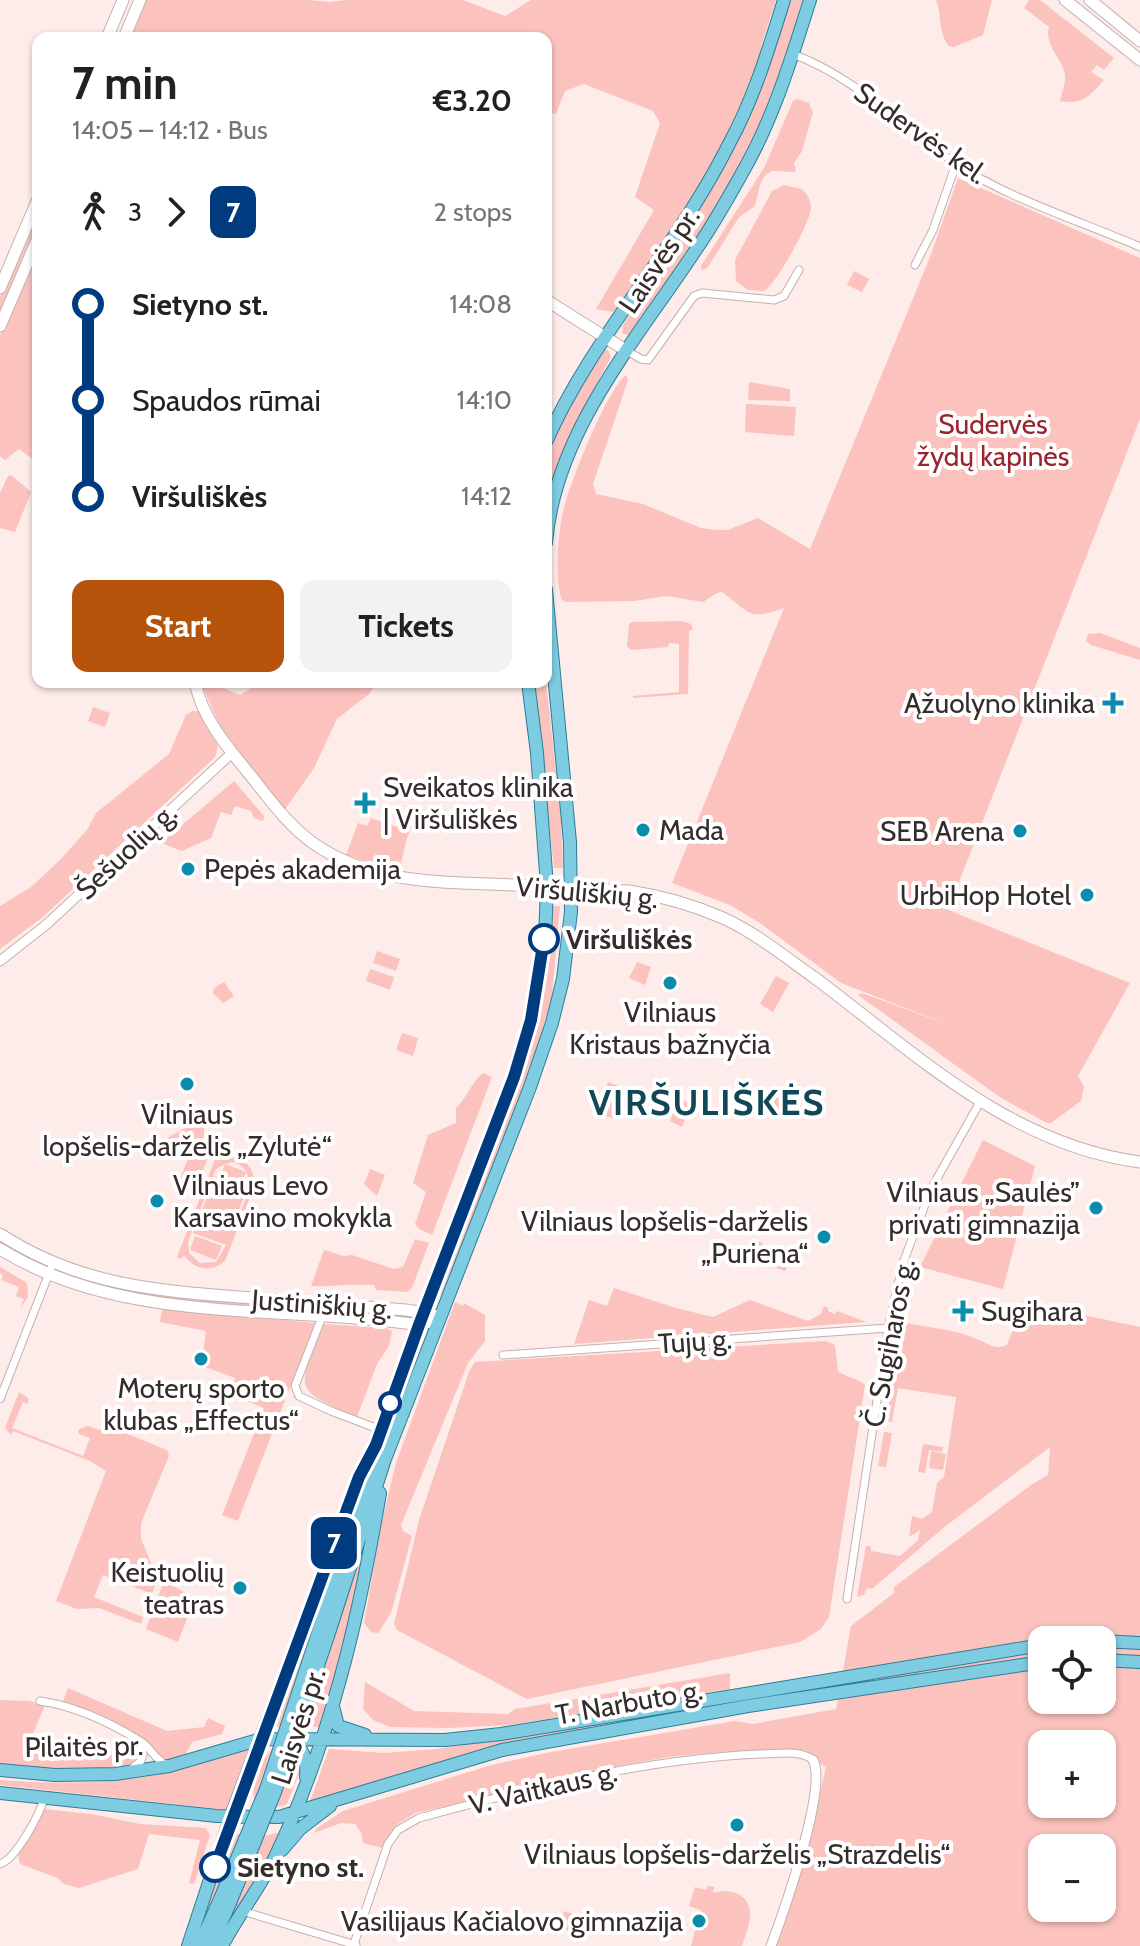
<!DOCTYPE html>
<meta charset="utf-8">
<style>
body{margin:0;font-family:Cabin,sans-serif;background:#f2f2f2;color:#202124;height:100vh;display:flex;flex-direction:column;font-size:30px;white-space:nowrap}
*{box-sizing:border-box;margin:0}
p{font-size:26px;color:#757577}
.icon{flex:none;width:44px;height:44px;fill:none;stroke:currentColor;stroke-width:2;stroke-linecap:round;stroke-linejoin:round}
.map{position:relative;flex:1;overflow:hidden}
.panel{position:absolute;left:32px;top:32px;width:520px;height:656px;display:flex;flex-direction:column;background:#fff;border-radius:16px;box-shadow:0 2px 6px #0004}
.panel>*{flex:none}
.badge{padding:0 16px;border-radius:12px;font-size:28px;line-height:52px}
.tools{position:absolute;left:1028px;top:1626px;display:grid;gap:16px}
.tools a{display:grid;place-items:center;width:88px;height:88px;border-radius:16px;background:#fff;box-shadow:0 2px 6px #0004;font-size:40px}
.map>.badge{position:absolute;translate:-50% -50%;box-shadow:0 0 0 4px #fff}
.legs{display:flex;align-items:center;gap:12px;height:88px;padding:0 40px;font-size:26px}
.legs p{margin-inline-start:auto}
.head{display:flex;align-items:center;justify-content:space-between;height:136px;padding:0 40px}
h1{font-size:44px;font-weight:700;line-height:60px}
.cta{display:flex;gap:16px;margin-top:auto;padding:16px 40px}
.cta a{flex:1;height:92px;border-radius:16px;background:#b45309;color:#fff;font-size:32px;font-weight:700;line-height:92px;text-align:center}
.cta a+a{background:#f2f2f2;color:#202124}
ul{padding:0 40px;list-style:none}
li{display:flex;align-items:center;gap:28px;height:96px;font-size:30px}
li i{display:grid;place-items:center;width:12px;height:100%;margin:0 10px;background:currentColor}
li i::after{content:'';width:20px;height:20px;margin:-10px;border:6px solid;border-radius:50%;background:#fff}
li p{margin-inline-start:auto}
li:first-child i{background:linear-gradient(#0000 50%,currentColor 0)}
li:last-child i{background:linear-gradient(currentColor 50%,#0000 0)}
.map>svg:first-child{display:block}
.green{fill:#fbc2be;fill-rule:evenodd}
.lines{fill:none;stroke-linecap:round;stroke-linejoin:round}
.minor-casing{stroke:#c4b0ae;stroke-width:9}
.tertiary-casing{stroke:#c4b0ae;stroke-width:11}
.secondary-casing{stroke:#c4b0ae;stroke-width:13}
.primary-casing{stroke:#2c7e95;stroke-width:14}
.minor{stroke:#fff;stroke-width:7}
.tertiary{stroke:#fff;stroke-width:9}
.secondary{stroke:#fff;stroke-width:11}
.primary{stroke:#7dcce1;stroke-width:12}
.primary-bridge-casing{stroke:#2c7e95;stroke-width:14;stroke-linecap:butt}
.primary-bridge{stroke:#7dcce1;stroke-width:12}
.line-1-casing{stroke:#fff;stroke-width:18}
.line-1{stroke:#003b80;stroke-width:12}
.poi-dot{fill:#0a8dad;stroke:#fff;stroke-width:3}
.stop-1-dot{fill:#fff;stroke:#003b80;stroke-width:4}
.labels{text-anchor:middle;stroke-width:8;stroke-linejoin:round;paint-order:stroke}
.street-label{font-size:28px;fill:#352d2c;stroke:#fff}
.park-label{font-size:28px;fill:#99242b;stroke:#fff}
.poi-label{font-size:28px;fill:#352d2c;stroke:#fff;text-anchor:end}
.stop-label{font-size:28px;font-weight:bold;fill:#352d2c;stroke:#fff;text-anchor:start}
.district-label{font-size:36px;font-weight:bold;letter-spacing:2px;fill:#114757;stroke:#fff}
</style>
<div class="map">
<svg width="1140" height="1946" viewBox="0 0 1140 1946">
<rect width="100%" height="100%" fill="#fdecea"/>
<path class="green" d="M144,0H307L329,2L346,0H463L505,16L531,0H776L761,46L762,52C726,151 676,228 613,312L596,309L654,210L635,197L660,123L653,111L584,84L565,91L556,114L551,113L546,124V38H128Z
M788,0H803C791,39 779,85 763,123C729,200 677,267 629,336L622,333L623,325L708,191Z
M936,0H992L983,35L954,47L949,46C938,33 942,15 936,0Z
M1029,0H1040L1114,58L1104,70L1097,65L1091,72L1104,80C1090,96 1083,105 1060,101C1062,93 1066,82 1065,75C1063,59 1044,46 1049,27L1024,8Z
M797,99L809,103L813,112L802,151L794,163L796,172C789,173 777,169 770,172C758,177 759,197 754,207L739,217L708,267L702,271L701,266L764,168L793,101Z
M958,178L1140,258V419L948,910L1130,983L1078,1076L1084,1087L1081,1101L1051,1123H1047L1001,1098L858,995L862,993L957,1028L841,983L760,923L730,905L672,883L784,608C748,620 753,615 722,592L717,593L703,602L667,596L634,601L565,602L562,600C554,580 558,530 564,508C571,481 606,391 626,375L628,380L593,484L596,494L643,504L701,528L716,530H728L758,518L810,549L930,257Z
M784,185L802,189C808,195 813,203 810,213C806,229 777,283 764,291L748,290L736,281L735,260L772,191Z
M38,210V227L0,316V297Z
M38,247V463L19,449L5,460L0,456V335Z
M854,271L869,279L862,292L847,285Z
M608,350L611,357C582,410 561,456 546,515V455L572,399L601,351Z
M749,382L790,389V401L748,400Z
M746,404L796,407L794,436L745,432Z
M11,475L31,492L15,532L0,528V493L8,476Z
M682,621L691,624L693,630L689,631L688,694L633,698V696L679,692V644L669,643L668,647L631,650L627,646L629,624L632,622Z
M1100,633L1140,648V660L1091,645L1086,641L1088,634Z
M262,682H377L369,694L337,719L314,768L284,811L220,726L201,683H211L240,695Z
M532,682H546L561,817L563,868H554Z
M93,707L110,713L105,727L88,721Z
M192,711H198L218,746L215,757L43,917L0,949V906L31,887L60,860L87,830L96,813L169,754L186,715Z
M234,781L264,816L263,821L254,818L251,811L235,806L231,815L221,812L211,838L182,851L161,843Z
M408,807L418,811L407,838L399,871L346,855L358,823L367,826L371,818L400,828Z
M551,906H560L552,995L532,1070L444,1295L436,1294L511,1098Z
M377,951L400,959L396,971L373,963Z
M637,962L651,967L645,985L629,978Z
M370,969L394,977L390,990L366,981Z
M776,976L789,983L773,1012L760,1004Z
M224,982L234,996L223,1003L213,993L214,988Z
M402,1033L418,1038L413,1056L396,1050Z
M483,1073L492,1077L432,1235L419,1229L415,1224L426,1192L413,1183L428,1135L456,1123V1108C468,1097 471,1082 483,1073Z
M608,1082L625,1088L614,1119L598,1113Z
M771,1095L787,1101L782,1116L765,1110Z
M679,1099L691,1104L682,1127L670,1121Z
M195,1123L204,1128V1139H196L185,1148L168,1146L167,1138Z
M983,1140L1035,1166L1003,1289L920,1267Z
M195,1141L212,1148L196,1187L179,1181Z
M219,1149L223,1151L221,1159C241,1154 256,1166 254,1187L225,1261C211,1273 194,1270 184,1255L181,1259L177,1257ZM233,1162C263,1172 242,1208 233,1227L247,1188L215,1176L193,1233L226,1245L216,1262L200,1263L189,1253L188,1242L216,1169L225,1164L221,1175L242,1183L246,1172L225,1164Z
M370,1169L385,1175L377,1196L364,1184Z
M195,1236L222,1246L216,1260L190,1250Z
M750,1238L763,1243L761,1248L790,1258L785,1271L755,1261L757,1255L745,1252Z
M415,1239L429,1243L412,1288L407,1292L376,1290L374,1285C352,1283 333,1287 311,1286L324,1250L344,1256L352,1255L394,1269L403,1267Z
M0,1267L27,1283L28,1297L20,1309L24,1299L16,1296L19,1287L1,1280L3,1275L0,1273Z
M68,1275L116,1289L169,1297L396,1315L180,1301L114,1290Z
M614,1288L676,1308L713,1317L750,1300L808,1321L821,1314L824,1306L828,1308V1311L835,1314L837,1311L866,1322L574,1344L589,1300L607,1306Z
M455,1302L463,1306L464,1303L485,1315V1341L468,1363L401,1525L403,1531L412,1536L391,1613L378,1633L371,1632L364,1623L382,1521L396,1463Z
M1023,1302L1140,1327V1946H777L806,1855L826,1767C818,1764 814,1754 805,1750C753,1751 702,1751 651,1760C572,1773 494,1795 416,1813L399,1823L382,1848L363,1843L361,1832L355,1824L341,1823L314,1833L317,1828L343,1811L488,1766L551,1752L735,1721L753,1724L836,1709L840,1688L523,1740L309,1804L329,1749L384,1753L437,1749L841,1682L851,1626L894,1593V1587L1031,1485L1048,1475L1050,1447L947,1525L872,1589L867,1588L864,1595L857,1597L866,1546H871V1551L900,1556L918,1540L920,1530L909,1537L912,1516L922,1519L932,1512L937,1483L944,1477L956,1397L898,1388L892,1422L886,1421L900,1322C926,1327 953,1329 977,1339C989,1344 994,1350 1007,1345ZM1042,1640H1102V1700H1042ZM1042,1744H1102V1804H1042ZM1042,1848H1102V1908H1042Z
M162,1309L315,1323L238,1521L222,1515L264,1408L230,1394L235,1378L205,1367L209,1357L203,1354L206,1331L160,1322Z
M324,1324L386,1328L392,1331L389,1346L377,1364L357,1417C288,1388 299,1389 324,1324Z
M826,1341L835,1345L838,1371C846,1378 857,1377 865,1385L829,1617L821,1629L800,1642L527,1699L397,1630L394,1624L419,1520L469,1372L475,1362Z
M19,1392L28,1398V1404L23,1402L12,1428L83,1456L90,1438L79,1434L78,1430L87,1426L104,1431L108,1426L167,1450L169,1456L141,1523V1539L158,1579L152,1594L103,1575L94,1597L143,1617L141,1624L99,1608L77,1609L56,1601L106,1471L90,1461L13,1431L11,1435L5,1428Z
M884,1432L892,1433L886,1467L878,1466Z
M923,1444L943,1447L942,1452L929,1450L925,1473L918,1472Z
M931,1451L946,1454L943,1470L929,1468Z
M369,1521L355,1593L322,1727L304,1726Z
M334,1564L282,1727H276Z
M164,1581L195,1598L178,1642L146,1629Z
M730,1673V1689L511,1725L448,1728L390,1727L373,1720L363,1709L365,1682L414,1711L508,1714L515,1709Z
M68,1688L167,1731L204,1727L208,1718L225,1726L222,1734L192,1742L185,1755L166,1761L114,1723L63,1701Z
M0,1700L29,1701L45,1705L27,1748L76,1757L140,1753C139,1759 139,1761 133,1763C117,1771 22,1768 0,1766Z
M252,1747L229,1810L0,1785V1780C52,1784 105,1784 156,1775C188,1769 220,1756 252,1747Z
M275,1747L255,1802C249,1785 261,1756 275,1747Z
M296,1751L302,1766L287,1804L275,1808Z
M45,1809L91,1814L140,1824L206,1828L210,1835L194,1884L189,1883L200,1840L149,1834L138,1869L79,1888L64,1884L58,1878L20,1864L18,1854Z
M281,1832V1833L222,1936L264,1836Z
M230,1834H242L194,1946Z
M708,1886L714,1887L713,1893C729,1888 748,1893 750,1912C751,1923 745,1936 742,1946H691L701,1910L689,1906L695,1887L706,1890Z
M564,1911L578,1916L573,1932L559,1928Z"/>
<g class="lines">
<g class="minor-casing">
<path id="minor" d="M793,54C856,78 901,125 955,163C1006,198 1083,222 1140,247
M915,265L933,230L956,164
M627,351L641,359L648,360L694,296L702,293L774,300L784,296L799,270
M322,1317L295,1386L299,1396L331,1411L381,1430
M503,1355L888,1328
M0,1399L53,1263
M847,1599L888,1328L903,1263L931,1189L980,1102
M40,1701C74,1706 111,1723 140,1741C152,1748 153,1759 167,1765
M131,1769L141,1761L143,1754L136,1740
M0,1864C16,1859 40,1814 44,1798
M242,1911L356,1945
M354,1944L388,1844L398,1830L419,1818C530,1788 644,1759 760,1754C776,1754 800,1749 813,1760"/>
</g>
<g class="tertiary-casing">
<path id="tertiary" d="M0,961L47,924L232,753
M771,1946C783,1914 828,1787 813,1760"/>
</g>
<g class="secondary-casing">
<path id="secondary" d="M1065,0L1140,60
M1090,0L1140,41
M107,38L123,0
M124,38L140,0
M0,288L38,199
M546,300L627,351
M0,326L38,238
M195,682C202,718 228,748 251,776C270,800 288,825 313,843C372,885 445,882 513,885C552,886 591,889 629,891C662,896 693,905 723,918C756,933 785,957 815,978C915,1053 1010,1145 1140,1162
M0,1234C80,1286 159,1291 252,1298C303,1302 354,1306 406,1310L432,1314L440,1319
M0,1249C124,1326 280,1304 419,1325L440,1319"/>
</g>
<g class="primary-casing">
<path id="primary" d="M546,442C578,369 627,307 671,241C692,210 713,176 730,142C754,98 769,48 784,0
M546,543C555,431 638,338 697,248C713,225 727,200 741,175C773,120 791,60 810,0
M318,1633L389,1406L514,1077L531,1020L545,938L547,886L537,753L528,682
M328,1636L385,1459L530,1087L552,1023L563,979L571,912L570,842L546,590
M1102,1641L1140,1643
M1102,1660L1140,1662
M334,1710L338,1726L365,1735
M288,1740C305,1747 307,1760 306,1777
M0,1770L55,1775L115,1774L169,1766L261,1739L445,1740L501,1734L1042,1645
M0,1793L217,1816L279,1817L502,1750L748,1706L1042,1662
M282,1850L300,1829L330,1806
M188,1946L231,1816L361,1473
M199,1946L220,1899
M211,1946L230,1903
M222,1946C238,1915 260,1888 275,1857C330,1742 359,1618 380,1493"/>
</g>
<use href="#minor" class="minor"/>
<use href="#tertiary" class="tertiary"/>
<use href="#secondary" class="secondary"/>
<use href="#primary" class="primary"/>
<g class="primary-bridge-casing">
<path id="primary-bridge" d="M220,1899L266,1789L318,1633
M230,1903L275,1792L328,1636"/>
</g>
<use href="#primary-bridge" class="primary-bridge"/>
</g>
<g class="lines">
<g class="line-1-casing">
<path id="line-1" d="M215,1867L359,1477L376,1445L419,1325L514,1077L531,1020L544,939"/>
</g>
<use href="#line-1" class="line-1"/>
</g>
<g class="poi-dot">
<path d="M1109 691h8v8h8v8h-8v8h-8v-8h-8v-8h8z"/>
<path d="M361 791h8v8h8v8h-8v8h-8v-8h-8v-8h8z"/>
<circle cx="643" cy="830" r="8"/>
<circle cx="1020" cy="831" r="8"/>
<circle cx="188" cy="869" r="8"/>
<circle cx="1087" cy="895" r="8"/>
<circle cx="670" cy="983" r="8"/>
<circle cx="187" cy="1084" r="8"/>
<circle cx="157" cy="1201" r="8"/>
<circle cx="1096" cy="1208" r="8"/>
<circle cx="824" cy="1237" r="8"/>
<path d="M959 1299h8v8h8v8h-8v8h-8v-8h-8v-8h8z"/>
<circle cx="201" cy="1359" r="8"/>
<circle cx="240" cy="1588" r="8"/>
<circle cx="737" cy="1825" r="8"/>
<circle cx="699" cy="1921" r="8"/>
</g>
<g class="stop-1-dot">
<circle cx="544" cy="939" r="14"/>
<circle cx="390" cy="1403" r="10"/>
<circle cx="215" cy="1867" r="14"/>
</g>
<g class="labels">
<g class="street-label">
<text transform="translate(921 133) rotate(35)" y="10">Sudervės kel.</text>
<text transform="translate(659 260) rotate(-56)" y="10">Laisvės pr.</text>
<text transform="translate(126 851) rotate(-43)" y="10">Šešuolių g.</text>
<text transform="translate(587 892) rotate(5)" y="10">Viršuliškių g.</text>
<text transform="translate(322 1304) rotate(4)" y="10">Justiniškių g.</text>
<text transform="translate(695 1341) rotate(-4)" y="10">Tujų g.</text>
<text transform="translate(889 1343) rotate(-79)" y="10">Č. Sugiharos g.</text>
<text transform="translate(629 1702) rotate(-10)" y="10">T. Narbuto g.</text>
<text transform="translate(298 1726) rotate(-72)" y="10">Laisvės pr.</text>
<text transform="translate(84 1746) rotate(-1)" y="10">Pilaitės pr.</text>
<text transform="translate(543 1788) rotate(-13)" y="10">V. Vaitkaus g.</text>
</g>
<g class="park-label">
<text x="993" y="434">Sudervės<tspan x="993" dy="32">žydų kapinės</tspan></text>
</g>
<g class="poi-label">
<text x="1095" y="713">Ąžuolyno klinika</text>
<text x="383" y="797" text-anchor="start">Sveikatos klinika<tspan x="383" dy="32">| Viršuliškės</tspan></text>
<text x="659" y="840" text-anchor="start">Mada</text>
<text x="1004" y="841">SEB Arena</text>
<text x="204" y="879" text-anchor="start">Pepės akademija</text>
<text x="1071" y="905">UrbiHop Hotel</text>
<text x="670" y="1022" text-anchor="middle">Vilniaus<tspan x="670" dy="32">Kristaus bažnyčia</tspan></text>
<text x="187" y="1124" text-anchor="middle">Vilniaus<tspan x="187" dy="32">lopšelis-darželis „Zylutė“</tspan></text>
<text x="173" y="1195" text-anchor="start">Vilniaus Levo<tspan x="173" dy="32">Karsavino mokykla</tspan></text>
<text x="1080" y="1202">Vilniaus „Saulės”<tspan x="1080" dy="32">privati gimnazija</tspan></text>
<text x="808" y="1231">Vilniaus lopšelis-darželis<tspan x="808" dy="32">„Puriena“</tspan></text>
<text x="981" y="1321" text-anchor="start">Sugihara</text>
<text x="201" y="1398" text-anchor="middle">Moterų sporto<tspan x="201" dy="32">klubas „Effectus“</tspan></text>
<text x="224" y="1582">Keistuolių<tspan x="224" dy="32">teatras</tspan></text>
<text x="737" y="1864" text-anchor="middle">Vilniaus lopšelis-darželis „Strazdelis“</text>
<text x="683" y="1931">Vasilijaus Kačialovo gimnazija</text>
</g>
<g class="stop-label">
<text x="566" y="949">Viršuliškės</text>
<text x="237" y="1877">Sietyno st.</text>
</g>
<g class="district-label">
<text x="707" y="1115">VIRŠULIŠKĖS</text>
</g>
</g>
</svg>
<div class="tools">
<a><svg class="icon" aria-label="locate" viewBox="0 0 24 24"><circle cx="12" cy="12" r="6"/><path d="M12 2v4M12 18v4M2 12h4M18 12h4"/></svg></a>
<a>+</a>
<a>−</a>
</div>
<b class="badge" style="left:334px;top:1543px;background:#003b80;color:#fff">7</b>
<section class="panel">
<div class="head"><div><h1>7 min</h1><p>14:05 – 14:12 · Bus</p></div><b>€3.20</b></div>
<div class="legs"><svg class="icon" aria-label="walk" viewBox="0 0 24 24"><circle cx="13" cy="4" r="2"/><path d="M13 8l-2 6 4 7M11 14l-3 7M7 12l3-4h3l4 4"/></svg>3<svg class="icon" aria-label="forward" viewBox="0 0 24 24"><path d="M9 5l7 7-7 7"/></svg><b class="badge" style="background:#003b80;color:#fff">7</b><p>2 stops</p></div>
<ul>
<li><i style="color:#003b80"></i><b>Sietyno st.</b><p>14:08</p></li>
<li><i style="color:#003b80"></i><span>Spaudos rūmai</span><p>14:10</p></li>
<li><i style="color:#003b80"></i><b>Viršuliškės</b><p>14:12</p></li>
</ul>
<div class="cta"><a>Start</a><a>Tickets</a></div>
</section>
</div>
